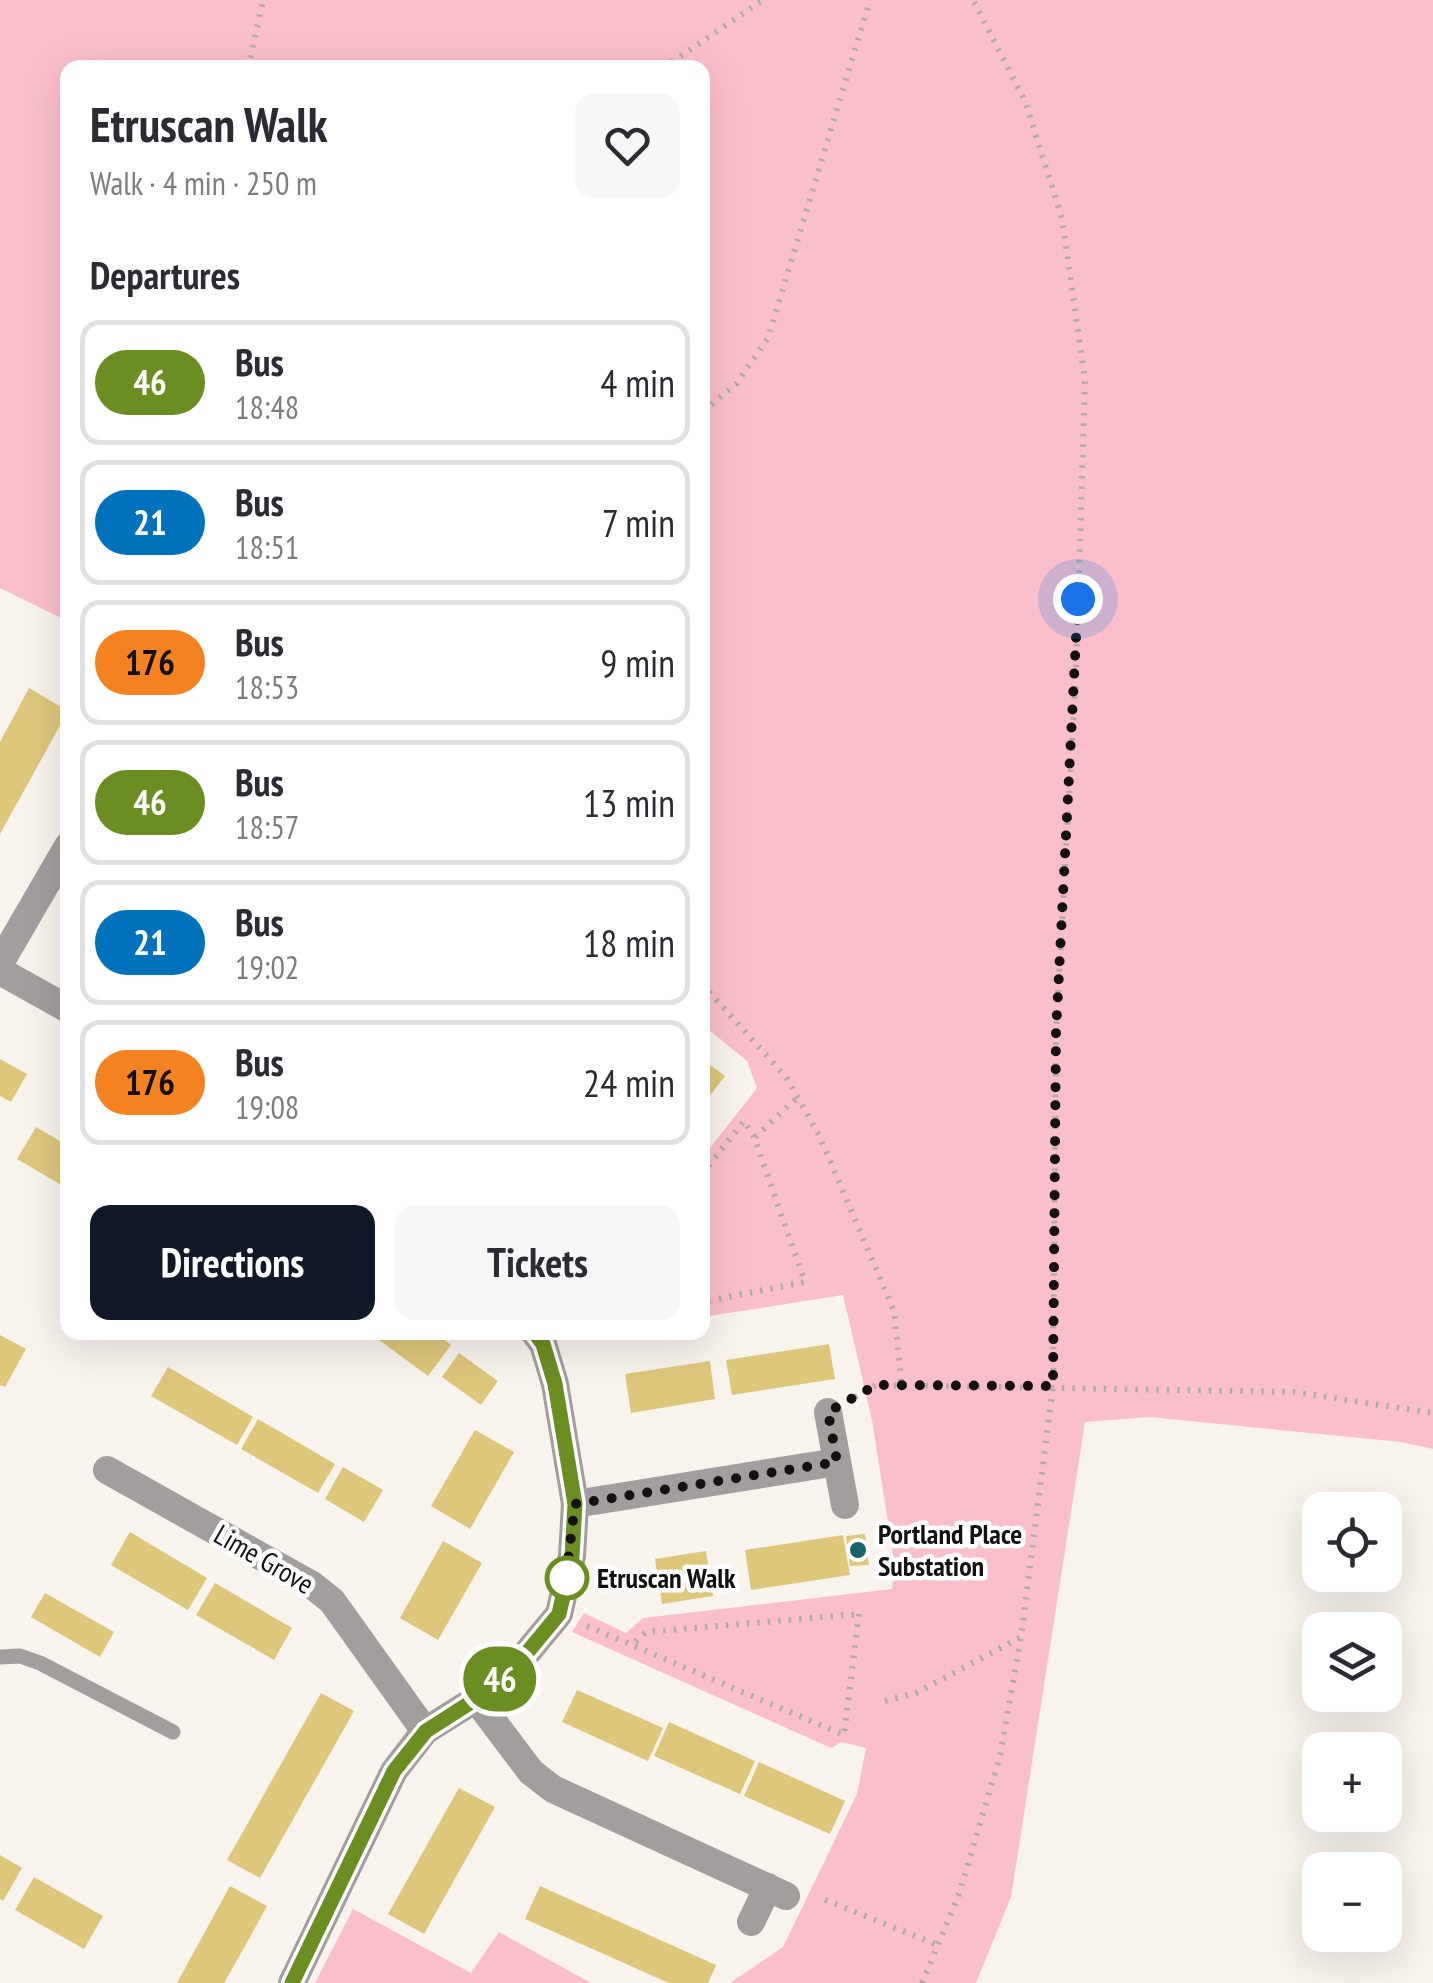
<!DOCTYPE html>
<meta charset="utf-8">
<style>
body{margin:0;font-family:"PT Sans Narrow",sans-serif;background:#f7f7f7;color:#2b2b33;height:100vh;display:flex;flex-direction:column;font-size:38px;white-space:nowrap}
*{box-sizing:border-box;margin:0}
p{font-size:32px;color:#7c7c81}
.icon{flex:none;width:55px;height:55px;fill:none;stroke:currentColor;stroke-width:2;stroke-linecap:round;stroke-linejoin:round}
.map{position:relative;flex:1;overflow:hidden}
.side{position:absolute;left:60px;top:60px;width:650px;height:1280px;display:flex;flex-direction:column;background:#fff;border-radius:20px;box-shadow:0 10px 40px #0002}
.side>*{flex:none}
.badge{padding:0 20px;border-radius:32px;font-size:35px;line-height:65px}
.controls{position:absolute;left:1302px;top:1492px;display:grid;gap:20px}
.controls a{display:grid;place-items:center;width:100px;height:100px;border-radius:20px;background:#fff;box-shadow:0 10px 40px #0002;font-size:50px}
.you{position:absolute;width:50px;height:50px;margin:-25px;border:8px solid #fff;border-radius:50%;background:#1a73e8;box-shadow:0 0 0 15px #1a73e833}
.map>.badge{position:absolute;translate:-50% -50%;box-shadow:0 0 0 5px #fff}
h2{padding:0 30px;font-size:38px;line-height:90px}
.round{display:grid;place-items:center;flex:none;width:105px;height:105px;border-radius:20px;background:#f7f7f7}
.overview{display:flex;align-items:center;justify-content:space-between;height:170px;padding:0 30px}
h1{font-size:48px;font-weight:800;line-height:75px}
.primary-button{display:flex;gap:20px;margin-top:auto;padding:20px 30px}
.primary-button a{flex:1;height:115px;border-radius:20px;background:#111827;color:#fff;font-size:40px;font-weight:800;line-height:115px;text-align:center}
.primary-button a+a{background:#f7f7f7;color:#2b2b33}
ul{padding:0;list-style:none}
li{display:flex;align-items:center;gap:30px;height:125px;margin:0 20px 15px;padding:0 10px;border:5px solid #e1e1e2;border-radius:20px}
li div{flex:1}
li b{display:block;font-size:38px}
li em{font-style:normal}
li .badge{min-width:110px;font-weight:700;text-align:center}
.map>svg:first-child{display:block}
.green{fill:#fabfca}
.building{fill:#ddc77b}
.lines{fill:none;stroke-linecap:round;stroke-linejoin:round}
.path{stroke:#b1aca8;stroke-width:6;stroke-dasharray:2.5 8;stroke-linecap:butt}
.service{stroke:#a29e9d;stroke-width:15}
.minor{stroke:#a29e9d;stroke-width:28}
.line-casing{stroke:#fff;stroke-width:22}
.line{stroke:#6b8e23;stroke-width:15}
.walk{stroke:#141211;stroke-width:10;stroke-dasharray:0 18}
.poi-dot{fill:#16626e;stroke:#fff;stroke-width:4}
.stop-dot{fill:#fff;stroke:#6b8e23;stroke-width:5}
.labels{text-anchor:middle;stroke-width:9;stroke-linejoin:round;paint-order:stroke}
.poi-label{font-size:28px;font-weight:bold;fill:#141211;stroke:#fff;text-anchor:start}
.street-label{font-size:28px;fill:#141211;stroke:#fff}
.stop-label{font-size:28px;font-weight:bold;fill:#141211;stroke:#fff;text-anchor:start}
</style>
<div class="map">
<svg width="1433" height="1983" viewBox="0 0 1433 1983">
<rect width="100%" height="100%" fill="#f9f3ee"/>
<path class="green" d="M0,0H1433V1449L1401,1442L1149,1417L1085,1422L1011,1897L976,1983H730L783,1947L857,1794L866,1748L841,1742L831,1748L572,1632L584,1613L626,1633L643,1618L892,1589L895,1566L872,1420L843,1295L703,1317V1157L757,1088L747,1061L703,1025L702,68H68L67,621L0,588Z
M353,1909L471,1973L499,1932L591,1983H315Z"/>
<path class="building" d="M29,688L68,711L0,834V742Z
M0,1059L27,1074L11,1102L0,1096Z
M702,1059L725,1076L702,1106Z
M36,1127L68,1146V1189L17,1159Z
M368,1332H434L451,1345L428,1376Z
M0,1335L26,1349L5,1387L0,1385Z
M829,1344L835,1379L732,1395L726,1360Z
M459,1353L498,1381L481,1405L442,1377Z
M710,1361L715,1399L631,1413L625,1374Z
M168,1367L253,1417L237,1445L151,1396Z
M258,1419L335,1464L318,1493L241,1449Z
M475,1430L514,1452L470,1529L431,1506Z
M343,1467L383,1490L364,1522L325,1499Z
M130,1532L207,1578L188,1610L111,1565Z
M865,1534L869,1565L850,1566L846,1536Z
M843,1535L850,1575L751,1590L745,1550Z
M443,1541L482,1563L438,1640L400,1618Z
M706,1551L713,1596L662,1604L655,1559Z
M215,1583L292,1628L274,1660L196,1615Z
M45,1593L114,1632L100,1657L31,1617Z
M577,1690L663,1728L648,1761L562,1722Z
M321,1693L354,1711L260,1878L227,1860Z
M669,1722L755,1761L740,1794L654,1756Z
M759,1762L845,1801L830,1834L744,1796Z
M459,1788L495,1807L424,1934L388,1914Z
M0,1855L22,1868L3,1901L0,1899Z
M34,1877L103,1916L84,1949L15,1910Z
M230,1886L267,1906L245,1946L224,1983H177Z
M540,1886L716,1965L708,1983H669L525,1919Z"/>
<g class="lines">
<path class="path" d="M248,68L263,0
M663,68L763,0
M703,411L736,384L768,338L870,0
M702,984L786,1077L819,1135L894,1311L902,1388
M755,1137L798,1097
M702,1174L744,1121L754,1137L805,1282L702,1302
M855,1397L876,1385L1294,1392L1433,1413
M859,1614L844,1735L632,1645L646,1632Z
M587,1626L632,1645
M885,1701L916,1693L1021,1637
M825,1900L938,1945
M922,1983L959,1894L1000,1756L1021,1637L1053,1386L1056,1032L1076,672L1085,380L1062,218L1025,101L973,0"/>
<path class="service" d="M0,1657L20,1656L40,1663L173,1732"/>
<path class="minor" d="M0,963L68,846
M0,971L68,1009
M828,1412L845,1505
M107,1470L312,1585L332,1601L425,1731
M575,1504L837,1462
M476,1699L531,1772L553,1789L786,1896
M751,1922L768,1887
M292,1983L394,1771L425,1731L476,1699L521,1660L559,1614L572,1556L575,1504L555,1384L543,1344L534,1332"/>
</g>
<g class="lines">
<g class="line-casing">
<path id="line" d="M292,1983L394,1771L426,1731L476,1699L521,1660L559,1614L572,1556L575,1504L555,1384L543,1344L534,1332"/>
</g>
<use href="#line" class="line"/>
<path class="walk" d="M567,1578L565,1585L575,1504L837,1462L828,1412L876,1385L1053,1386L1056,1032L1078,599"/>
</g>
<circle class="poi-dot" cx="858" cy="1550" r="10"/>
<circle class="stop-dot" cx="567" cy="1578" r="20"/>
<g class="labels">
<g class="poi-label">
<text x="878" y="1544">Portland Place<tspan x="878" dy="32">Substation</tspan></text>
</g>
<g class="street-label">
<text transform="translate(264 1559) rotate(30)" y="10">Lime Grove</text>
</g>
<g class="stop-label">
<text x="597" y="1588">Etruscan Walk</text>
</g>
</g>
</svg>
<div class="controls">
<a><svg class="icon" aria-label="locate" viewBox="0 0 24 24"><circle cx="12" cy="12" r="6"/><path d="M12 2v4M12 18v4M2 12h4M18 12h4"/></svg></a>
<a><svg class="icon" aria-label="layers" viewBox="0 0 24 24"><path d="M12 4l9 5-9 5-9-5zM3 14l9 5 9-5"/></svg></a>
<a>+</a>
<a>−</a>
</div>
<div class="you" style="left:1078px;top:599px"></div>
<b class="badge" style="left:500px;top:1679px;background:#6b8e23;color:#fff">46</b>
<section class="side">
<div class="overview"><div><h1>Etruscan Walk</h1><p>Walk · 4 min · 250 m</p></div><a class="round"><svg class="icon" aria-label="heart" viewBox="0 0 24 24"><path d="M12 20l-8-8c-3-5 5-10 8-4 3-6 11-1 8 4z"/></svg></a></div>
<h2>Departures</h2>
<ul>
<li><span class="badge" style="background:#6b8e23;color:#fff">46</span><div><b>Bus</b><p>18:48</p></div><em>4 min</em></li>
<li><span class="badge" style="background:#0072bc;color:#fff">21</span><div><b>Bus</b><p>18:51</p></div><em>7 min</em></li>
<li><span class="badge" style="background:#f58220;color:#111">176</span><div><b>Bus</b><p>18:53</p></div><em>9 min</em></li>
<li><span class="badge" style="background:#6b8e23;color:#fff">46</span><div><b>Bus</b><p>18:57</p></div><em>13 min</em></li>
<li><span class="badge" style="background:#0072bc;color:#fff">21</span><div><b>Bus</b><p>19:02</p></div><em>18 min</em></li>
<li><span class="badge" style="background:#f58220;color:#111">176</span><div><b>Bus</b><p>19:08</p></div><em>24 min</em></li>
</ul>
<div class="primary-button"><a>Directions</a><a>Tickets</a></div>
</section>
</div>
